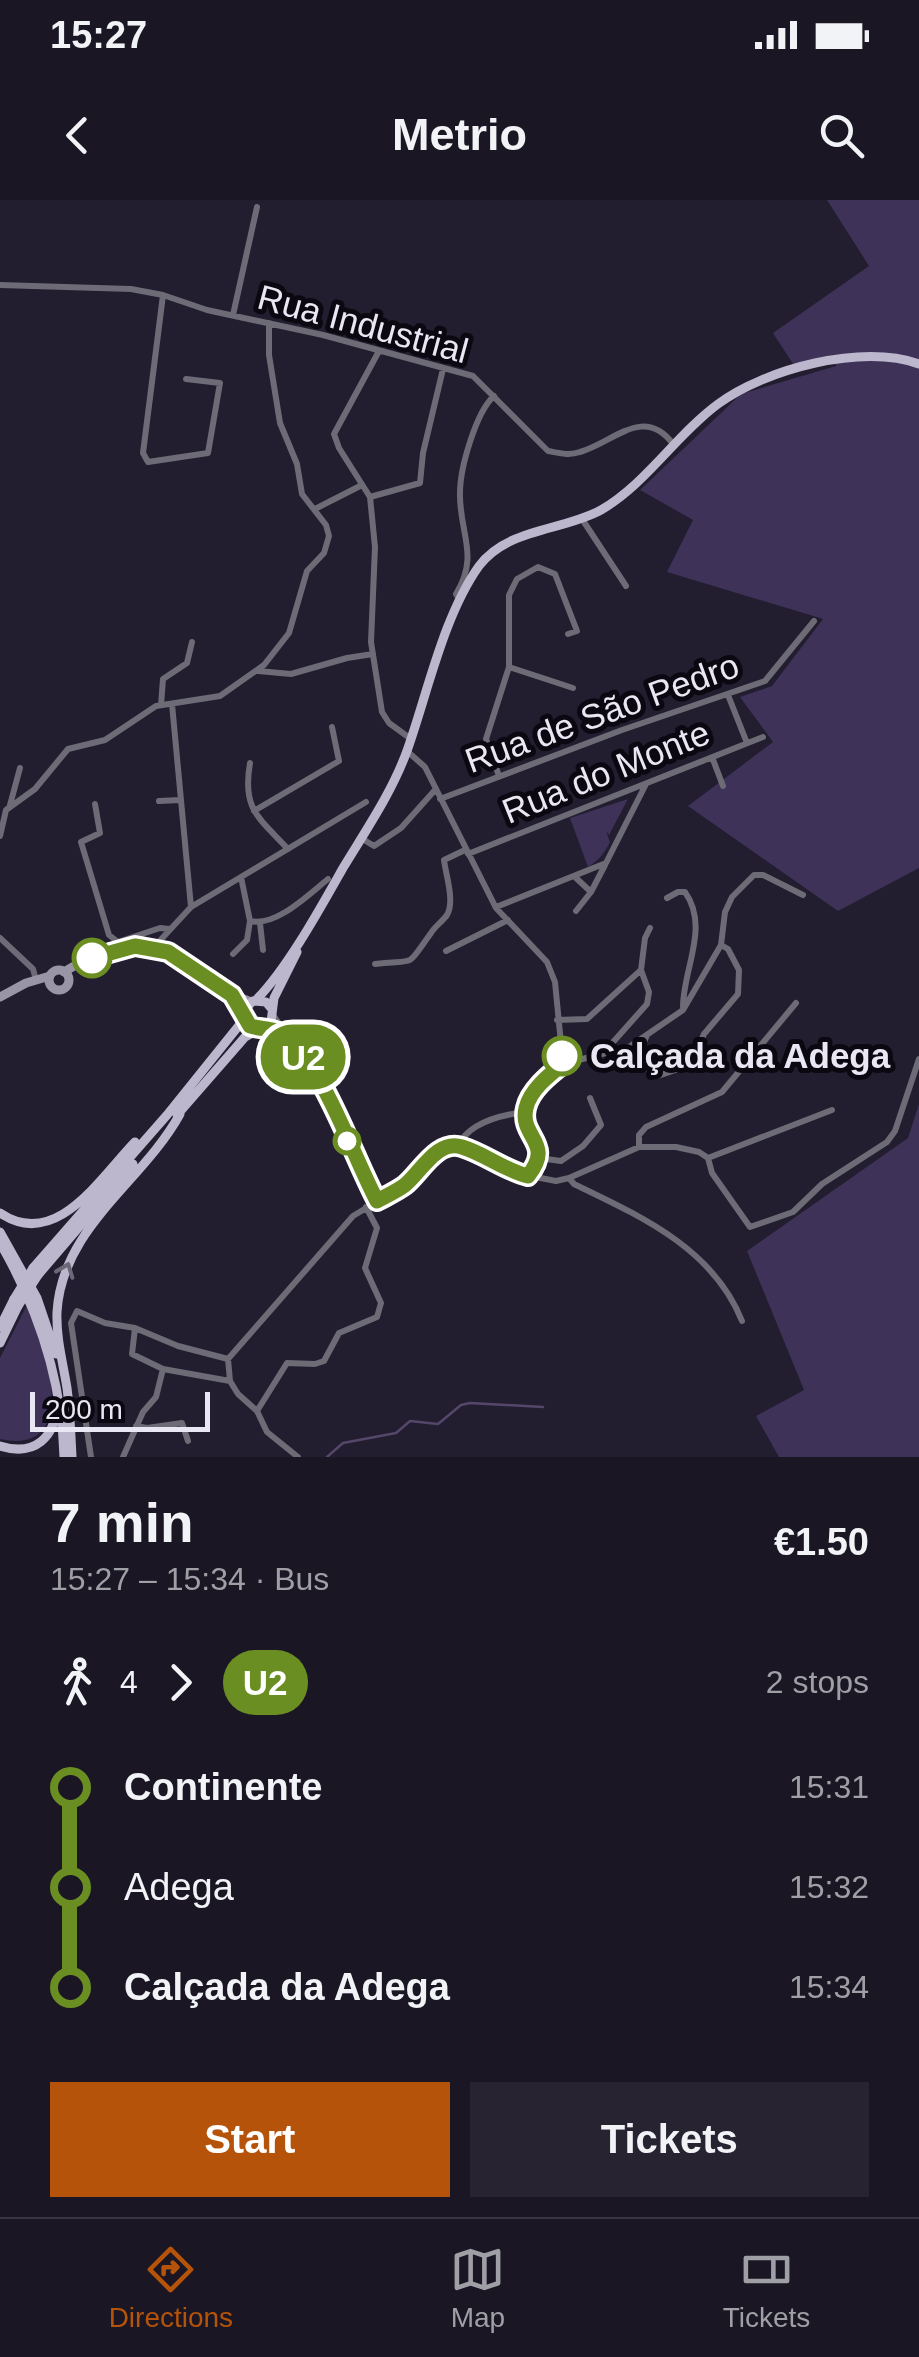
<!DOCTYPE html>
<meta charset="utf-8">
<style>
body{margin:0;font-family:Arial,sans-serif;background:#272330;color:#f1f3f6;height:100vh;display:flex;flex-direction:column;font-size:38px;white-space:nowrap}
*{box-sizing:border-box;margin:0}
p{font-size:32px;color:#9f9fa6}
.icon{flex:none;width:55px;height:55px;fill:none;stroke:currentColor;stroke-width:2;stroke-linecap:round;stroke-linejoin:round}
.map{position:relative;height:1257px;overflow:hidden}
.sheet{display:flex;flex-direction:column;background:#1a1623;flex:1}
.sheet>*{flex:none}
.badge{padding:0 20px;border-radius:32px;font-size:35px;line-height:65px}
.scale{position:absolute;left:30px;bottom:25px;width:180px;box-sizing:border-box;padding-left:10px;border:5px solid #eae7f4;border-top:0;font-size:28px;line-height:35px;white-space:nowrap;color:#eae7f4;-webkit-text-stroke:8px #0b0811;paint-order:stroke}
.map>.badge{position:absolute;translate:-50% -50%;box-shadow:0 0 0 5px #fff}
.legs{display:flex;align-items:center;gap:15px;height:110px;padding:0 50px;font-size:32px}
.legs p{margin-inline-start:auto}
.headline{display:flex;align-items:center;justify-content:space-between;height:170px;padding:0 50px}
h1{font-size:55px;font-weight:800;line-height:75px}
.cta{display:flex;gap:20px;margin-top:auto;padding:20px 50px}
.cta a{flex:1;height:115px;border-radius:0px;background:#b45309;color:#fff;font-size:40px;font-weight:800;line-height:115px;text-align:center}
.cta a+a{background:#272330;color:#f1f3f6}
ul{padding:0 50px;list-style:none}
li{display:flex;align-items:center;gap:35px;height:100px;font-size:38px}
li i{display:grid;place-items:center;width:15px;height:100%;margin:0 12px;background:currentColor}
li i::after{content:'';width:25px;height:25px;margin:-12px;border:8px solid;border-radius:50%;background:#1a1623}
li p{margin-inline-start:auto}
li:first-child i{background:linear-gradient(#0000 50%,currentColor 0)}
li:last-child i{background:linear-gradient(currentColor 50%,#0000 0)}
.status{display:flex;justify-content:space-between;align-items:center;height:70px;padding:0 50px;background:#1a1623;direction:ltr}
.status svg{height:28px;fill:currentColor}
header{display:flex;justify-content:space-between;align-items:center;height:130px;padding:0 50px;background:#1a1623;font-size:45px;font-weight:800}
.menu{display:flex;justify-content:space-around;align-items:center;height:140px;border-top:2px solid #383541;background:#1a1623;font-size:28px;color:#9f9fa6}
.menu a{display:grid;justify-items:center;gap:5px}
.menu .on{color:#b45309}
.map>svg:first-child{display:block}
.green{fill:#3e3258}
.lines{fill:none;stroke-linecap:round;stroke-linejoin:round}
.stream{stroke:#554769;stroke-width:2.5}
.street{stroke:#6d6b75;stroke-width:6}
.secondary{stroke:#9995a6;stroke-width:9}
.primary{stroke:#bcb7cc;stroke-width:9}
.primary-bridge{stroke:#bcb7cc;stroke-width:9}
.oneway{stroke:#6c6878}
.line-1-casing{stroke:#fff;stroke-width:22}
.line-1{stroke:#6b8e23;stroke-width:15}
.stop-1-dot{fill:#fff;stroke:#6b8e23;stroke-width:5}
.labels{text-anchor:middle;stroke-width:10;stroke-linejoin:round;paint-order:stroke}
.street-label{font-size:35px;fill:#eae7f4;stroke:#0b0811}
.stop-label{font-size:35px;font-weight:bold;fill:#eae7f4;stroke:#0b0811;text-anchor:start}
</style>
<div class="status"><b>15:27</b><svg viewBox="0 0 49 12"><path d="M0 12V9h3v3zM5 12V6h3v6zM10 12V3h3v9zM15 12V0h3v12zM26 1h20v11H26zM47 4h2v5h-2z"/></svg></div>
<header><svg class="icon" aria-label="back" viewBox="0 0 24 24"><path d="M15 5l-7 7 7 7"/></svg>Metrio<svg class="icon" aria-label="search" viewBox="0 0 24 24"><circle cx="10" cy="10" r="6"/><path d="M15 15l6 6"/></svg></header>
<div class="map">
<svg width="919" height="1257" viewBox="0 0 919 1257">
<rect width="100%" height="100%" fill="#221d2f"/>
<path class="green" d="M827,0H919V668L838,711L688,606L773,542L740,497L772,486L823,419L667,372L693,320L640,290L741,194L836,166L833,155L795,167L773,133L869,66Z
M628,599L609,635L606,631L610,642C604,654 599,660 588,667L570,618Z
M919,904V1257H779L756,1216L804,1190L747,1051L908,938Z
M26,1107C46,1141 83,1257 0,1239V1158Z"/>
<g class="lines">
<path class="stream" d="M327,1257L343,1243L396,1233L410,1221L438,1224L461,1205L470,1203L543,1207"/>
<path class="street" d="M0,85L131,89L163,95L207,110L323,135L473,176L548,251C559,253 569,256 580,252C614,242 644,205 673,244
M163,95L143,253L148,262L208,253L220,183L186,179
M233,115L257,7
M379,151L334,234L339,248L370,297L375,347L371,442L382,512L389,523L411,539
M370,297L420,283L423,253L443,169
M315,309L362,285
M582,319L626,386
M460,401L456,394C480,355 459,333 460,293C460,268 476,212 494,196
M509,467L573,488
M258,471L291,474L347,458L373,454
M728,495L747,543
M172,504L191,707
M161,505L163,479L187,463L192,442
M407,551L425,567L496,708L547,762L555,782L563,864C549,875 530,890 526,908C519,937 555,942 528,976
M712,557L723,586
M250,563C242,609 258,617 288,649
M499,576L486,539L509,467V395L517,379L538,367L555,374L577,431L568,434
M440,599L622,530L765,481L814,421
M159,601L180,600
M95,604L100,633L81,642L109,735L118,742L160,728L170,729
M10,605L20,568
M254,611L339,561L332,527
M0,636L6,610L35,589L68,549L105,540L156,506L220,496L264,465L289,433L307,371L324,353L329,336L326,325L302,294L297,264L280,223L269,155V123
M361,638L374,646L401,628L435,590
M468,654L763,537
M575,677L591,692L605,665
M667,698L678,692H685C710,727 683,769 683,807
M496,707L606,663L646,584
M576,711L591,692
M250,721C276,727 308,695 328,679
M260,723L263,750
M0,738L33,769L36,780
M154,747L191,707L366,602
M446,751L508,720
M233,754L247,740L250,721L241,677
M375,764C418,759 405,769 431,733C435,726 443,721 447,715C455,701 446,676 444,660L465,650
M273,815L315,875L377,1001
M557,820L587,819L641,770
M647,835L637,858L655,877L684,867L695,855L704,834L738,794L739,770L728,749L721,745
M606,850L647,804L649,792L641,770L645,738L650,728
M563,864L629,847L683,810L721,745L725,712L732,697L754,675H763L803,695
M458,946C469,922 501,915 525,912
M639,947V935L646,927L722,892L796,803
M539,958L561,961L583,946L601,925L590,898
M708,958L832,910
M569,978L574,984C640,1016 713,1048 742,1121
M135,1128L132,1154L163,1169L230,1181
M257,1211L287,1163L315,1164L324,1161L339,1133L377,1117L381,1103L365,1068L377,1028L366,1007
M136,1226L147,1228L182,1223L188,1241
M91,1257L71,1123L77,1111L105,1123L135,1128L178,1146L228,1159
M123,1257L143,1212L156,1197L163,1169
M298,1257L267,1232L257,1211L238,1194L230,1181L228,1159L353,1016L406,984L422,963L446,947L458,946L510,972L556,981L569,978L639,947H676L699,952L708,958L712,973L750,1027L793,1012L822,984L887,942L895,931L919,859"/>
<path class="secondary" d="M49 780a10 10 0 1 1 20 0a10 10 0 1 1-20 0Z
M64,772C78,763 93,757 108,752C171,731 198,782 251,802
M0,797L26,783L50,776"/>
<path class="primary" d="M256,800C287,769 321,707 343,668C366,630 393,591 408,548C428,491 444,415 479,366C507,328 563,331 601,310C646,284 676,235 718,204C765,169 863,143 919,164
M272,809L266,802L253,801L246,808L245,818L254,828H264L271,822L274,798L297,752
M177,915L245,837L259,829
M0,1013C56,1051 100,978 135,942
M0,1032L37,1098L56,1154
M0,1043C39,1110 62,1179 64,1257
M33,1068L167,915L245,818
M38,1075L133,964
M0,1127L14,1099
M0,1143L18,1106
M0,1246C35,1257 56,1237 56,1204
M72,1257C71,1234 70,1211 67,1188C63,1163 56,1138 57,1112C62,1027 142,983 180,914"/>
<path class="primary-bridge" d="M14,1099L33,1068
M18,1106L38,1075"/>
</g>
<defs><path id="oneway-chevron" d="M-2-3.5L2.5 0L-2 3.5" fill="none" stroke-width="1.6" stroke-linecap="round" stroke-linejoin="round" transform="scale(2.5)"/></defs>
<use class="oneway" href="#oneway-chevron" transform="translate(66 1070) rotate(-69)"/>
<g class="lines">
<g class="line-1-casing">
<path id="line-1" d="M92,758L135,746L168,752L232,795L250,826C262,830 275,827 286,837C324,868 353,956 377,1001C386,996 397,991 405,985C421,972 437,939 462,947C485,954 504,970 528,976C555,942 519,938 526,908C530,890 549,875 563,864L562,856"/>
</g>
<use href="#line-1" class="line-1"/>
</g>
<g class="stop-1-dot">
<circle cx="92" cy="758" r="18"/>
<circle cx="562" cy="856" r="18"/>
<circle cx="347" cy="941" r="12"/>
</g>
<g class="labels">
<g class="street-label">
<text transform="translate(363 124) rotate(15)" y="12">Rua Industrial</text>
<text transform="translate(602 513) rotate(-20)" y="12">Rua de São Pedro</text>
<text transform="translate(606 572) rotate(-22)" y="12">Rua do Monte</text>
</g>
<g class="stop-label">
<text x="590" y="868">Calçada da Adega</text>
</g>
</g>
</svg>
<div class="scale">200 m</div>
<b class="badge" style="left:303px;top:857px;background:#6b8e23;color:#fff">U2</b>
</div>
<section class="sheet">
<div class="headline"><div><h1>7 min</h1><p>15:27 – 15:34 · Bus</p></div><b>€1.50</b></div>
<div class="legs"><svg class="icon" aria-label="walk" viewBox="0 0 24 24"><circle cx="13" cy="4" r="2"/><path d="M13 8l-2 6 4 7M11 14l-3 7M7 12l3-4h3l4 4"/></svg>4<svg class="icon" aria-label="forward" viewBox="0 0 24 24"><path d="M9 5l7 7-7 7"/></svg><b class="badge" style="background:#6b8e23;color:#fff">U2</b><p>2 stops</p></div>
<ul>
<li><i style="color:#6b8e23"></i><b>Continente</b><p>15:31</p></li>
<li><i style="color:#6b8e23"></i><span>Adega</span><p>15:32</p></li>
<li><i style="color:#6b8e23"></i><b>Calçada da Adega</b><p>15:34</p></li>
</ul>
<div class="cta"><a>Start</a><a>Tickets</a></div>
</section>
<nav class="menu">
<a class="on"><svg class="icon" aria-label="directions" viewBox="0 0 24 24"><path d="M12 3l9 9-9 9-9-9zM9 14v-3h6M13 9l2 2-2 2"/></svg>Directions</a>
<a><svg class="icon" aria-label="map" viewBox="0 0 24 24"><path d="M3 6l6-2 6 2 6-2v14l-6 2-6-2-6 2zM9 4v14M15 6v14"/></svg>Map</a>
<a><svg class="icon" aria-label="tickets" viewBox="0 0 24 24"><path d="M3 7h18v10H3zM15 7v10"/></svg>Tickets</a>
</nav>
